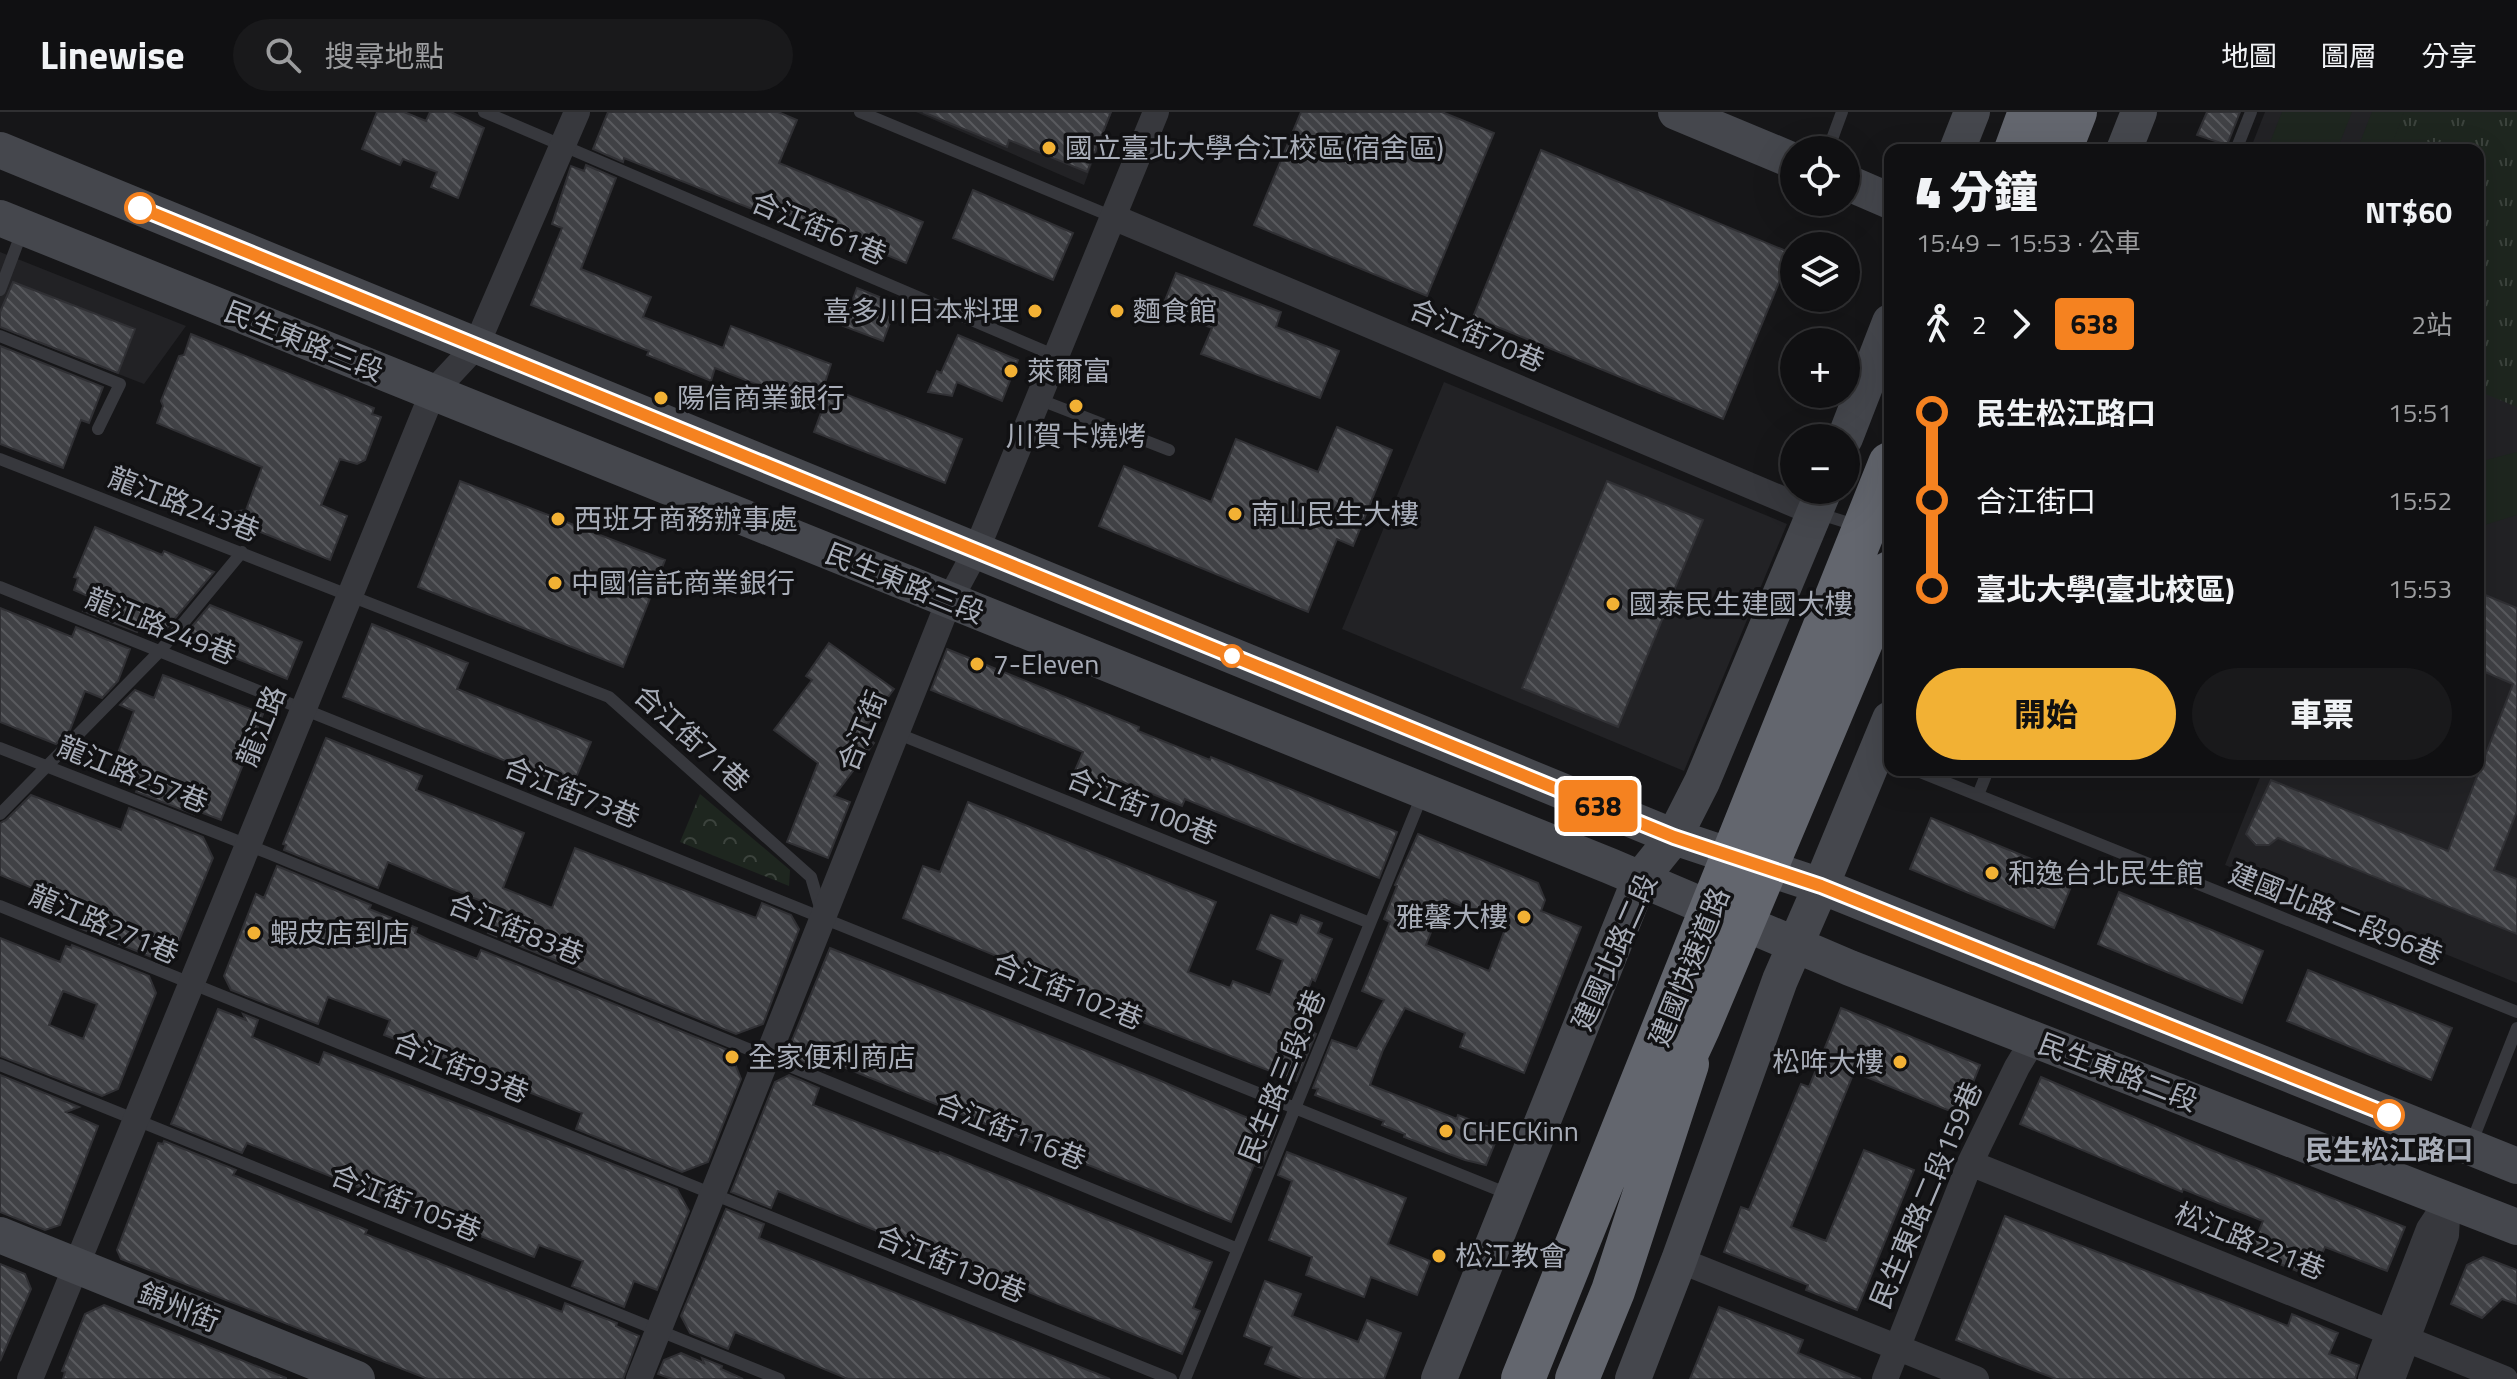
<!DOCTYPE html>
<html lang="zh-TW">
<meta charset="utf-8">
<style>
body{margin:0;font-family:"Titillium Web","Noto Sans TC",sans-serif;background:#19191b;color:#f1f3f6;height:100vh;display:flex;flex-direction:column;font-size:30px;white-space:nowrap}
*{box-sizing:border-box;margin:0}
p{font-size:26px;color:#9c9d9f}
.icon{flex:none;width:44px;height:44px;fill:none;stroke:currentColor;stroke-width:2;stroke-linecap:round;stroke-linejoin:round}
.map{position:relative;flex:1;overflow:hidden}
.drawer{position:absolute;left:1884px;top:32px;width:600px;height:632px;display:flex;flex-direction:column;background:#101012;border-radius:16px;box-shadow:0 8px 32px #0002,0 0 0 2px #303032}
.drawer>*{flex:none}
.badge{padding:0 16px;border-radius:6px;font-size:28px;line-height:52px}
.tools{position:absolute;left:1780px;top:24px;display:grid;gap:16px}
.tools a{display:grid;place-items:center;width:80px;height:80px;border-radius:50%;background:#101012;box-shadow:0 8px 32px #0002,0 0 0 2px #303032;font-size:40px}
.map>.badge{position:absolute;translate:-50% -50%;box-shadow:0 0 0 4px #fff}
.legs{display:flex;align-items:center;gap:12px;height:88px;padding:0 32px;font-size:26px}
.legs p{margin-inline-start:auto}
.headline{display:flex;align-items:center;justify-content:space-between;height:136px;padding:0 32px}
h1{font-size:44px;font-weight:800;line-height:60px}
.action{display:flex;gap:16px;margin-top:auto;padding:16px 32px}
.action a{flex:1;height:92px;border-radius:48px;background:#f2b134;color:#111;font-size:32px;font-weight:800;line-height:92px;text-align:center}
.action a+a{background:#19191b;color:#f1f3f6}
ul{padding:0 32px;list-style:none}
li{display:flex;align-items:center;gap:28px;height:88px;font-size:30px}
li i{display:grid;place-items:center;width:12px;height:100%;margin:0 10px;background:currentColor}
li i::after{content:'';width:20px;height:20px;margin:-10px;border:6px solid;border-radius:50%;background:#101012}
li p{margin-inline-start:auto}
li:first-child i{background:linear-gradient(#0000 50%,currentColor 0)}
li:last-child i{background:linear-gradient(currentColor 50%,#0000 0)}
header{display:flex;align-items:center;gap:48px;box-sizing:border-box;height:112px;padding:0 40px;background:#101012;border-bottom:2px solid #303032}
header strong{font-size:38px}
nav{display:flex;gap:44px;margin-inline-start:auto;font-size:28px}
.search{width:560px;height:72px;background:#19191b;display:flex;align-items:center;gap:20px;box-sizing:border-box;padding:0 28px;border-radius:44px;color:#9c9d9f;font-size:30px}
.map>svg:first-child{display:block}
.built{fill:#222225}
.grass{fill:url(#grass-tufts)}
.park{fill:url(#park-crowns)}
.pitch{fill:#1e261f}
.building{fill:url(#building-back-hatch);stroke:#303034;stroke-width:2;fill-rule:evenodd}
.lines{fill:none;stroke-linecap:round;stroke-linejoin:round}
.lane{stroke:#37383d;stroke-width:12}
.street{stroke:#37383d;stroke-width:26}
.secondary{stroke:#45474d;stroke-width:36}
.highway{stroke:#63666e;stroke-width:44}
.line-1-casing{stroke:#fff;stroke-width:18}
.line-1{stroke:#f58220;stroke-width:12}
.poi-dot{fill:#f2b134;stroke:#111113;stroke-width:3}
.stop-1-dot{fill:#fff;stroke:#f58220;stroke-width:4}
.labels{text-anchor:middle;stroke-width:7;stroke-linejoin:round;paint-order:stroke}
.poi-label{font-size:28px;fill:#a8adb8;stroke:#111113;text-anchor:start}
.street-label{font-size:28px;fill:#a8adb8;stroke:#111113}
.stop-label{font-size:28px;font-weight:bold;fill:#a8adb8;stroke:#111113}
</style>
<header>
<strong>Linewise</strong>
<div class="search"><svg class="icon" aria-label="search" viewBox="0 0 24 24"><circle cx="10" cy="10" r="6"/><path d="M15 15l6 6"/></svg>搜尋地點</div>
<nav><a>地圖</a><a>圖層</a><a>分享</a></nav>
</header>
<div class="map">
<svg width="2517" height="1267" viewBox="0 0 2517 1267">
<defs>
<pattern id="grass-tufts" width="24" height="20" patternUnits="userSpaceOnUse" patternTransform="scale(2)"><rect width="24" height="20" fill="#1e261f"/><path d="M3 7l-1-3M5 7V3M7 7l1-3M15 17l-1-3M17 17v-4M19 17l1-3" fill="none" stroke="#3c433d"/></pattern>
<pattern id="park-crowns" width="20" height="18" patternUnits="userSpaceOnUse" patternTransform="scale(2)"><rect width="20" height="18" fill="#1e261f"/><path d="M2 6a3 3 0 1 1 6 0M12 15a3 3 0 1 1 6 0" fill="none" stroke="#3c433d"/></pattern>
<pattern id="building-back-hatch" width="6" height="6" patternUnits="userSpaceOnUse" patternTransform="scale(2)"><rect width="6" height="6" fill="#404145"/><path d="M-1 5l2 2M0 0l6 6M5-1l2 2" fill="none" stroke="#595a5e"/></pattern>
</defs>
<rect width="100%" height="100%" fill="#161618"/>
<path class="built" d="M916,0H1112L1084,73Z
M2265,0H2517V871L2225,753L2263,658H2478V38H2250Z
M0,140L186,214L144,272L0,216Z
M1444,270L1787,412L1684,659L1342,517Z"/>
<path class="grass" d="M2404,0H2517V295L2478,279V38H2390Z"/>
<path class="park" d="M700,682L790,758L789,774L680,730Z"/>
<path class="pitch" d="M2282,0H2352L2337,38H2267Z
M2372,0H2404L2390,38H2357Z
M2517,340V403L2478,415V350Z"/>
<path class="building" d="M377,0H404L426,9L430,0H451L484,16L458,86L431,75L437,60L403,47L400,53L362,37Z
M608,0H778L797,8L779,51L923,110L906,151L760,91L757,99L624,46L623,50L593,37Z
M923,0H1111L1087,60L1009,28L1007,35Z
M1301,0H1442L1494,21L1427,184L1254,113Z
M2207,0H2240L2227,33L2197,23Z
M1541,38L1791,141L1723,307L1473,205Z
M586,53L616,66L581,157L651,185L643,205L723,236L731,214L831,252L824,274L962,327L945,371L814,320L822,298L715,256L711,269L647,243L649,239L531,193L562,116L552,112L571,54L584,59Z
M973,78L1073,121L1053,168L953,126Z
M1176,161L1281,200L1276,215L1339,239L1320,286L1201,242L1212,216L1162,196Z
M13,170L135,217L118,261L0,215V200Z
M857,176L897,192L883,229L843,214Z
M191,222L374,296L372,302L381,305L365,348L357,352L340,347L321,393L347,404L330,448L216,402L246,398L262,355L157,311L163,294L161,289L179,244L184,243Z
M958,223L1018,248L1002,289L957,270L952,284L928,280L937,259L941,261Z
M0,234L103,275L89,311L81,308L63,356L0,332Z
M1337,315L1392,338L1353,434L1337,427L1308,500L1099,414L1124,354L1211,390L1236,327L1318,360Z
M460,369L665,448L623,555L418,475Z
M1607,369L1703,408L1618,615L1522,576Z
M95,415L162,443L164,439L214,460L161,523L139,515L137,520L83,499L90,485L74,478L78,466L74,465Z
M2478,480L2517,496V699L2494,758L2517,767V822L2278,726L2269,733H2256L2246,722L2271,668L2448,739L2513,572L2478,557Z
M210,493L302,530L287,567L183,525Z
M0,496L72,525L76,515L130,537L118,569L102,586L85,579L70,618L56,632L0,610Z
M372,512L468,551L457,577L591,630L572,675L343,585Z
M829,531L894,577L861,621L874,631L834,684L850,690L828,746L787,730L818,651L774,618L812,568L806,564Z
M947,537L1139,615L1138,619L1210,648L1211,645L1397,720L1379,766L1185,687L1182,694L1118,668L1113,679L1073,663L1083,640L931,578Z
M163,563L263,602L221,708L190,696L193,702L136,680L138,675L124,669L133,647L118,641L134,599L120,593L135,578L154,586Z
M326,626L422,664L416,678L524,721L503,776L552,796L575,736L756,806L762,791L791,803L799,817L763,912L736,922L488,821L498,796L388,750L378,776L284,738L286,733L283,732Z
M31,683L121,718L129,696L203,725L213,746L174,841L154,846L79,816L87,798L0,763V711L6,708Z
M968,690L1216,790L1188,860L1230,876L1233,869L1270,883L1283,848L1257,837L1271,803L1297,813L1301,803L1322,811L1318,821L1332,827L1315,869L1312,867L1297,907L1314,913L1312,920L1316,922L1296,969L1114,899L1117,893L903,806L923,754L940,760Z
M1931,706L2075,765L2054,816L1910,757Z
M1418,722L1538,771L1545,788L1541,799L1581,815L1524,961L1460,935L1465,921L1405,896L1383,938L1370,973L1457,1007L1458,1003L1497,1018L1499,1021L1486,1053L1465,1048L1404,1025L1405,1022L1382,1013L1384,1009L1315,983L1318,977L1313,976L1332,928L1357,937L1384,888L1362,879L1390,810L1384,807L1397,774L1395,773ZM1444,787L1507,812L1489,859L1426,833Z
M277,754L371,793L369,797L417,816L415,821L429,828L477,847L481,838L730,939L741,967L708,1050L682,1060L576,1017L582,1001L384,923L390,908L328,885L318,912L231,878L224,864L256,782L264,786Z
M2119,780L2263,839L2242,891L2098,832Z
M0,826L60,850L66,834L71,836L72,833L149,864L156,881L118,977L102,984L0,944ZM63,879L97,892L83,927L49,913Z
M830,836L1154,966L1276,1018L1261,1056L1254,1053L1231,1110L828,949L825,959L786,943Z
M2308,858L2452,916L2431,968L2287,909Z
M1841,896L1980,953L1960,1003L1854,960L1791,1115L1826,1129L1864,1038L1914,1058L1857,1198L1806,1178L1808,1173L1724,1140L1741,1095L1749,1098L1801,972L1809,975Z
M218,897L246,908L243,902L258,908L252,925L319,953L324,940L677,1077L689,1099L657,1178L634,1169L624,1195L572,1174L583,1149L539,1133L534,1145L437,1107L438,1104L401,1090L400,1092L247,1031L242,1041L171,1012Z
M0,963L79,995L66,1000L98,1014L60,1113L45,1118L0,1100Z
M789,963L819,976L813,993L939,1042L940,1040L1212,1150L1193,1196L1200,1199L1182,1242L778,1079L771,1096L731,1080L775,970Z
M2041,965L2201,1034L2405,1115L2387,1159L2325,1135L2312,1165L2250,1140L2263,1109L2183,1077L2182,1080L2020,1012Z
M164,1029L236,1058L233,1063L367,1118L365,1122L562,1200L565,1191L617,1211L616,1214L639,1224L623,1267H428L121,1147L117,1138L158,1031L163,1032Z
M1287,1040L1406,1086L1388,1132L1430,1149L1417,1183L1371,1165L1364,1185L1306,1163L1312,1145L1269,1128L1292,1069L1278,1063Z
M726,1097L764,1112L759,1126L1110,1267H848L735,1220L728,1237L690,1221L681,1204Z
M2005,1104L2288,1214L2292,1202L2338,1221L2329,1242L2359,1253L2355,1267H2056L1956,1228Z
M2483,1145L2517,1158V1192L2502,1187L2482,1206L2451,1192L2467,1153Z
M0,1152L25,1162L31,1177L0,1249Z
M1265,1169L1301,1182L1292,1204L1358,1230L1367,1208L1401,1221L1384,1267H1304L1265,1252L1272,1235L1244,1224Z
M104,1193L286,1266V1267H63L65,1260L62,1259L85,1202Z
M1719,1195L1803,1228L1798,1241L1861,1267H1690Z
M681,1241L704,1251L702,1246L722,1254L721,1257L743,1267H672L658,1262L664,1248Z"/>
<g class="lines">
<path class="lane" d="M484,0L1056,244
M860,0L1113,105
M1828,38L1842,0
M2236,38L2251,0
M0,178L23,117
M0,224L120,272L98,317
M1038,287L1169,338
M0,347L609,585L811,765L821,799
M1817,401L1890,424
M0,475L1511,1083
M896,621L1370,811
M0,636L268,741L1238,1137
M1915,658L2517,900
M1978,683L1988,658
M0,702L160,539L242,440
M0,794L1171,1267
M0,953L779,1267
M2471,1032L2517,916
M1185,1267L1423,681"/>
<path class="street" d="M1113,105L1815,401
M1970,1051L2505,1267
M1679,1148L1976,1267
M30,1267L433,280L476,234L577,0
M639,1267L949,489L976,439L1156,0
M1885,1267L1970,1051L2017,955L2034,927
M2371,1267L2429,1117L2449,1087
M2392,1267L2446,1123L2448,1089"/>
<path class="secondary" d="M1676,0L1794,49
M0,38L1674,725L1821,774L2517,1054
M1957,38L1972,0
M2124,38L2139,0
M1846,70L1890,89
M0,106L1610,754L1850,856L2517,1115
M1845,326L1890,210
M0,1123L357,1267
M1439,1267L1640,767L1674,725L1702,670L1824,378
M1633,1267L1679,1148L1780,868L1821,774L1890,607"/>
<path class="highway" d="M2016,38L2030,0
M2060,38L2075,0
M1669,979L1699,914L1890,461
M1523,1267L1890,352
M1577,1267L1613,1179L1687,952"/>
</g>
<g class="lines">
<g class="line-1-casing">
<path id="line-1" d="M140,96L1674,725L1821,774L2389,1003"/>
</g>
<use href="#line-1" class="line-1"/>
</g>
<g class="poi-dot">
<circle cx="1049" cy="36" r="8"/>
<circle cx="1035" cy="199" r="8"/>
<circle cx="1117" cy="199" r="8"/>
<circle cx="1011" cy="259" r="8"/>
<circle cx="661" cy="286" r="8"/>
<circle cx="1076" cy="294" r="8"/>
<circle cx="1235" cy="402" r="8"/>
<circle cx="558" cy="407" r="8"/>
<circle cx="555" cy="471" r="8"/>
<circle cx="1613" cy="492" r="8"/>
<circle cx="977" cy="552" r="8"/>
<circle cx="1992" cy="761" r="8"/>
<circle cx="1524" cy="805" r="8"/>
<circle cx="254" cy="821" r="8"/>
<circle cx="732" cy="945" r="8"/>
<circle cx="1900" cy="950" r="8"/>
<circle cx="1446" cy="1019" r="8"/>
<circle cx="1439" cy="1144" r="8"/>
</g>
<g class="stop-1-dot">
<circle cx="140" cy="96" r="14"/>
<circle cx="1232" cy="544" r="10"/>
<circle cx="2389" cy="1003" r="14"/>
</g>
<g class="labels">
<g class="poi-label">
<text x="1065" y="46">國立臺北大學合江校區(宿舍區)</text>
<text x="1019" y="209" text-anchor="end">喜多川日本料理</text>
<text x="1133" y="209">麵食館</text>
<text x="1027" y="269">萊爾富</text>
<text x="677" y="296">陽信商業銀行</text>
<text x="1076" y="334" text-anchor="middle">川賀卡燒烤</text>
<text x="1251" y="412">南山民生大樓</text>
<text x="574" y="417">西班牙商務辦事處</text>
<text x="571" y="481">中國信託商業銀行</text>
<text x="1629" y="502">國泰民生建國大樓</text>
<text x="993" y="562">7-Eleven</text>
<text x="2008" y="771">和逸台北民生館</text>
<text x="1508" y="815" text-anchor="end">雅馨大樓</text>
<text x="270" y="831">蝦皮店到店</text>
<text x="748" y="955">全家便利商店</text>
<text x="1884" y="960" text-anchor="end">松哖大樓</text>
<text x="1462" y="1029">CHECKinn</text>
<text x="1455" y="1154">松江教會</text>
</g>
<g class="street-label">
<text transform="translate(819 116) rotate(23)" y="10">合江街61巷</text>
<text transform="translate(1477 223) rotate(23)" y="10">合江街70巷</text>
<text transform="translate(304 229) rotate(22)" y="10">民生東路三段</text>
<text transform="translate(184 392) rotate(21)" y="10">龍江路243巷</text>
<text transform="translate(905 471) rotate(22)" y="10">民生東路三段</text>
<text transform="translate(161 514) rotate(22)" y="10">龍江路249巷</text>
<text transform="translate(261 614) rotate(-68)" y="10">龍江路</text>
<text transform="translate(862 619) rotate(-68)" y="10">合江街</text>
<text transform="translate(692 626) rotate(42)" y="10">合江街71巷</text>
<text transform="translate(133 662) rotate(22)" y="10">龍江路257巷</text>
<text transform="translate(572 680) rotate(22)" y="10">合江街73巷</text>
<text transform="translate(1142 694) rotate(22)" y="10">合江街100巷</text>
<text transform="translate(2336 802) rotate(22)" y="10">建國北路二段96巷</text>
<text transform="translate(104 812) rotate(23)" y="10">龍江路271巷</text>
<text transform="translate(516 817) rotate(22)" y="10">合江街83巷</text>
<text transform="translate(1614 840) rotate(-66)" y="10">建國北路二段</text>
<text transform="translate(1689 855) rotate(-68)" y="10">建國快速道路</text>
<text transform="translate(1068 879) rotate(22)" y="10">合江街102巷</text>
<text transform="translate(461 955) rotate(22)" y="10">合江街93巷</text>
<text transform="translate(2118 960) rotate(21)" y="10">民生東路二段</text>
<text transform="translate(1282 964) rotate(-68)" y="10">民生路三段9巷</text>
<text transform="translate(1011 1019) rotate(22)" y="10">合江街116巷</text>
<text transform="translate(1926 1083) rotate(-67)" y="10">民生東路二段159巷</text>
<text transform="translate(406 1091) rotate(22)" y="10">合江街105巷</text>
<text transform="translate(2250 1129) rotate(22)" y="10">松江路221巷</text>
<text transform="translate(951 1152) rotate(22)" y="10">合江街130巷</text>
<text transform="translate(179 1195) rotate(22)" y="10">錦州街</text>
</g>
<g class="stop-label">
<text x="2389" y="1048">民生松江路口</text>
</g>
</g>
</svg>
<div class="tools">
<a><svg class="icon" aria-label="locate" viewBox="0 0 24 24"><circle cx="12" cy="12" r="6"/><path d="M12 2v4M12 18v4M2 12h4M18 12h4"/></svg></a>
<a><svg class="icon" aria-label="layers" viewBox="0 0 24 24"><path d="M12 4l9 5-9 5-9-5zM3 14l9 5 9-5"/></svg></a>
<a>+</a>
<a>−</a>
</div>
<b class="badge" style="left:1598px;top:694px;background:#f58220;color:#111">638</b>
<section class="drawer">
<div class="headline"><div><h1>4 分鐘</h1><p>15:49 – 15:53 · 公車</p></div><b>NT$60</b></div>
<div class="legs"><svg class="icon" aria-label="walk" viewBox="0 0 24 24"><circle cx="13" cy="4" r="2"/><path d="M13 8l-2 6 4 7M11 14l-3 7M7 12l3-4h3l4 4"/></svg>2<svg class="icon" aria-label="forward" viewBox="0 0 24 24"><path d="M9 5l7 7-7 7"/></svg><b class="badge" style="background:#f58220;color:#111">638</b><p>2站</p></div>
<ul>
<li><i style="color:#f58220"></i><b>民生松江路口</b><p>15:51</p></li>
<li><i style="color:#f58220"></i><span>合江街口</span><p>15:52</p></li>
<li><i style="color:#f58220"></i><b>臺北大學(臺北校區)</b><p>15:53</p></li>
</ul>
<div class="action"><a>開始</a><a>車票</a></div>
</section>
</div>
